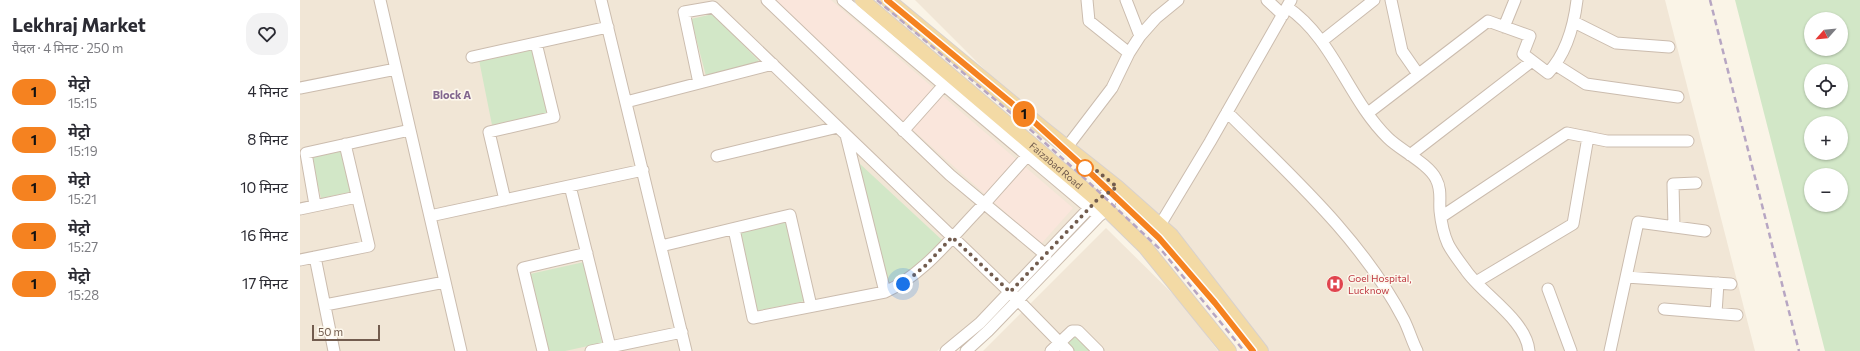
<!DOCTYPE html>
<html lang="hi">
<meta charset="utf-8">
<style>
body{margin:0;font-family:Commissioner,"Noto Sans Devanagari",sans-serif;background:#f2f2f3;color:#2b2b33;height:100vh;display:flex;flex-direction:column;font-size:15px;white-space:nowrap}
*{box-sizing:border-box;margin:0}
p{font-size:13px;color:#7c7c81}
.icon{flex:none;width:22px;height:22px;fill:none;stroke:currentColor;stroke-width:2;stroke-linecap:round;stroke-linejoin:round}
.map{position:relative;flex:1;overflow:hidden}
.side{display:flex;flex-direction:column;background:#fff;width:300px}
.side>*{flex:none}
.badge{padding:0 8px;border-radius:13px;font-size:14px;line-height:26px}
.needle{width:26px;rotate:243deg}
.buttons{position:absolute;left:1504px;top:12px;display:grid;gap:8px}
.buttons a{display:grid;place-items:center;width:44px;height:44px;border-radius:50%;background:#fff;box-shadow:0 1px 3px #0004;font-size:20px}
.scale{position:absolute;left:12px;bottom:10px;width:68px;box-sizing:border-box;padding-left:4px;border:2px solid #725c4e;border-top:0;font-size:11px;line-height:14px;white-space:nowrap;color:#725c4e;-webkit-text-stroke:3px #fdf8ed;paint-order:stroke}
.you{position:absolute;width:20px;height:20px;margin:-10px;border:3px solid #fff;border-radius:50%;background:#1a73e8;box-shadow:0 0 0 6px #1a73e833}
.map>.badge{position:absolute;translate:-50% -50%;box-shadow:0 0 0 2px #fff}
.round{display:grid;place-items:center;flex:none;width:42px;height:42px;border-radius:16px;background:#f2f2f3}
.headline{display:flex;align-items:center;justify-content:space-between;height:68px;padding:0 12px}
h1{font-size:19px;font-weight:700;line-height:30px}
ul{padding:0;list-style:none}
li{display:flex;align-items:center;gap:12px;height:48px;padding:0 12px}
li div{flex:1}
li b{display:block;font-size:15px}
li em{font-style:normal}
li .badge{min-width:44px;font-weight:700;text-align:center}
main{display:flex;flex:1;min-height:0}
.map>svg:first-child{display:block}
.residential{fill:#f1e6d6}
.commercial{fill:#fae6dc}
.green{fill:#d2e7c7;fill-rule:evenodd}
.lines{fill:none;stroke-linecap:round;stroke-linejoin:round}
.minor-casing{stroke:#cbbcae;stroke-width:13}
.major-casing{stroke:#d8d1cd;stroke-width:16}
.minor{stroke:#fff;stroke-width:11}
.major{stroke:#f3daa5;stroke-width:14}
.rail{stroke:#b7a6c3;stroke-width:2.5;stroke-dasharray:6 4;stroke-linecap:butt}
.line-casing{stroke:#fff;stroke-width:9}
.line{stroke:#f58220;stroke-width:6}
.walk{stroke:#725c4e;stroke-width:4;stroke-dasharray:0 7.2}
.stop-dot{fill:#fff;stroke:#f58220;stroke-width:2}
.labels{text-anchor:middle;stroke-width:3;stroke-linejoin:round;paint-order:stroke}
.street-label{font-size:10px;fill:#725c4e;stroke:#fdf8ed}
.health-label{font-size:10px;fill:#be3a42;stroke:#fdf8ed;text-anchor:start}
.neighbourhood-label{font-size:11px;font-weight:bold;fill:#82668e;stroke:#fdf8ed}
</style>
<main>
<section class="side">
<div class="headline"><div><h1>Lekhraj Market</h1><p>पैदल · 4 मिनट · 250 m</p></div><a class="round"><svg class="icon" aria-label="heart" viewBox="0 0 24 24"><path d="M12 20l-8-8c-3-5 5-10 8-4 3-6 11-1 8 4z"/></svg></a></div>
<ul>
<li><span class="badge" style="background:#f58220;color:#111">1</span><div><b>मेट्रो</b><p>15:15</p></div><em>4 मिनट</em></li>
<li><span class="badge" style="background:#f58220;color:#111">1</span><div><b>मेट्रो</b><p>15:19</p></div><em>8 मिनट</em></li>
<li><span class="badge" style="background:#f58220;color:#111">1</span><div><b>मेट्रो</b><p>15:21</p></div><em>10 मिनट</em></li>
<li><span class="badge" style="background:#f58220;color:#111">1</span><div><b>मेट्रो</b><p>15:27</p></div><em>16 मिनट</em></li>
<li><span class="badge" style="background:#f58220;color:#111">1</span><div><b>मेट्रो</b><p>15:28</p></div><em>17 मिनट</em></li>
</ul>
</section>
<div class="map">
<svg width="1560" height="351" viewBox="0 0 1560 351">
<rect width="100%" height="100%" fill="#faf4e7"/>
<path class="residential" d="M0,0H565L799,216L637,351H0Z
M615,0H1365L1455,351H955L870,235L745,130Z
M806,228L881,302L918,351H683Z"/>
<path class="commercial" d="M473,0H531L773,208L741,244L605,123Z"/>
<path class="green" d="M1435,0H1560V351H1525ZM1511,19H1541V49H1511ZM1511,71H1541V101H1511ZM1511,123H1541V153H1511ZM1511,175H1541V205H1511Z
M413,14L460,62L406,76L391,19Z
M233,49L247,114L192,125L179,60Z
M42,150L51,192L21,198L11,157Z
M559,163L642,240L610,272L588,283Z
M488,221L505,301L456,311L439,231Z
M284,262L302,343L265,351H248L230,274Z
M776,335L791,351H772L766,344Z"/>
<g class="lines">
<g class="minor-casing">
<path id="minor" d="M80,0L161,351
M301,0L386,351
M467,0L650,175L746,255
M543,0L799,216
M787,0L789,21L829,53
M826,0L840,36
M967,0L983,15
M1091,0L1102,51L1118,74
M987,7C1034,39 1048,99 1088,138C1100,150 1129,164 1136,179C1142,190 1139,200 1140,211C1141,221 1144,235 1148,244C1152,252 1159,261 1165,269C1181,294 1226,319 1229,351
M1274,22L1316,43L1369,47
M1204,27L1215,0
M1022,41L1074,0
M172,57L308,27
M1256,65L1286,84L1378,97
M399,83L384,12L413,7L718,300L768,351
M0,88L96,69
M326,102L473,64
M927,112C991,176 1062,239 1104,320C1109,330 1112,341 1117,351
M1068,113L1188,21L1230,36L1223,54L1248,73C1266,54 1274,25 1277,0
M603,131L644,85
M546,135L585,292
M767,147L812,88L829,53L840,36L856,18L878,0
M1110,155L1232,61
M417,156L538,127
M270,186L310,347
M205,200L189,132L254,117L236,43
M685,203L727,156
M15,205L6,153L110,130
M0,209L57,197
M130,216L343,170
M1141,217L1267,133L1307,141H1388
M860,225L910,142L991,0
M1374,227L1373,184L1396,183
M434,229L453,318L585,292C623,275 650,239 679,209
M361,246L490,215L511,306
M15,257L34,351
M0,260L69,246L45,144
M1326,277L1431,284
M1176,282L1273,224L1288,137
M1248,289L1271,351
M25,305L145,282
M1364,309L1437,315
M1416,313L1418,283
M243,351L223,268L287,253
M291,351L382,332
M646,351L680,323L797,200L817,187
M666,351L688,331L799,216L806,210L817,187
M751,351L772,331H778L798,351
M1310,351L1338,222L1405,231"/>
</g>
<g class="major-casing">
<g id="major">
<path id="s1" d="M562,0L797,200L845,247L929,351"/>
<path d="M588,0L745,130L817,187L871,235L961,351"/>
</g>
</g>
<use href="#minor" class="minor"/>
<use href="#major" class="major"/>
<path class="rail" d="M577,0L725,125L781,175L863,252L944,351
M587,0L732,120L787,170L869,248L953,351
M1410,0L1499,351"/>
</g>
<g class="lines">
<g class="line-casing">
<path id="line" d="M587,0L732,120L787,170L859,238L915,303L953,351"/>
</g>
<use href="#line" class="line"/>
<path class="walk" d="M603,284L625,266L652,237L710,292L797,200L817,187L787,163L785,168"/>
</g>
<defs>
<g id="hospital-disc" transform="scale(0.9)"><circle r="9.5" fill="#e0444e" stroke="#fdf8ed"/><path d="M-5-5h3v3.5h4V-5h3V5h-3V1.5h-4V5h-3Z" fill="#fff"/></g>
</defs>
<g fill-rule="evenodd">
<use href="#hospital-disc" x="1035" y="284"/>
</g>
<circle class="stop-dot" cx="785" cy="168" r="8"/>
<g class="labels">
<g class="street-label">
<text dy="4" stroke="none"><textPath href="#s1" startOffset="255">Faizabad Road</textPath></text>
</g>
<g class="health-label">
<text x="1048" y="282">Goel Hospital,<tspan x="1048" dy="12">Lucknow</tspan></text>
</g>
<g class="neighbourhood-label">
<text x="152" y="99">Block A</text>
</g>
</g>
</svg>
<div class="buttons">
<a><svg class="needle" viewBox="-14 -14 28 28"><path d="M0-13l5 13h-10z" fill="#e53935"/><path d="M0 13l5-13h-10z" fill="#7c7c81"/></svg></a>
<a><svg class="icon" aria-label="locate" viewBox="0 0 24 24"><circle cx="12" cy="12" r="6"/><path d="M12 2v4M12 18v4M2 12h4M18 12h4"/></svg></a>
<a>+</a>
<a>−</a>
</div>
<div class="scale">50 m</div>
<div class="you" style="left:603px;top:284px"></div>
<b class="badge" style="left:724px;top:114px;background:#f58220;color:#111">1</b>
</div>
</main>
